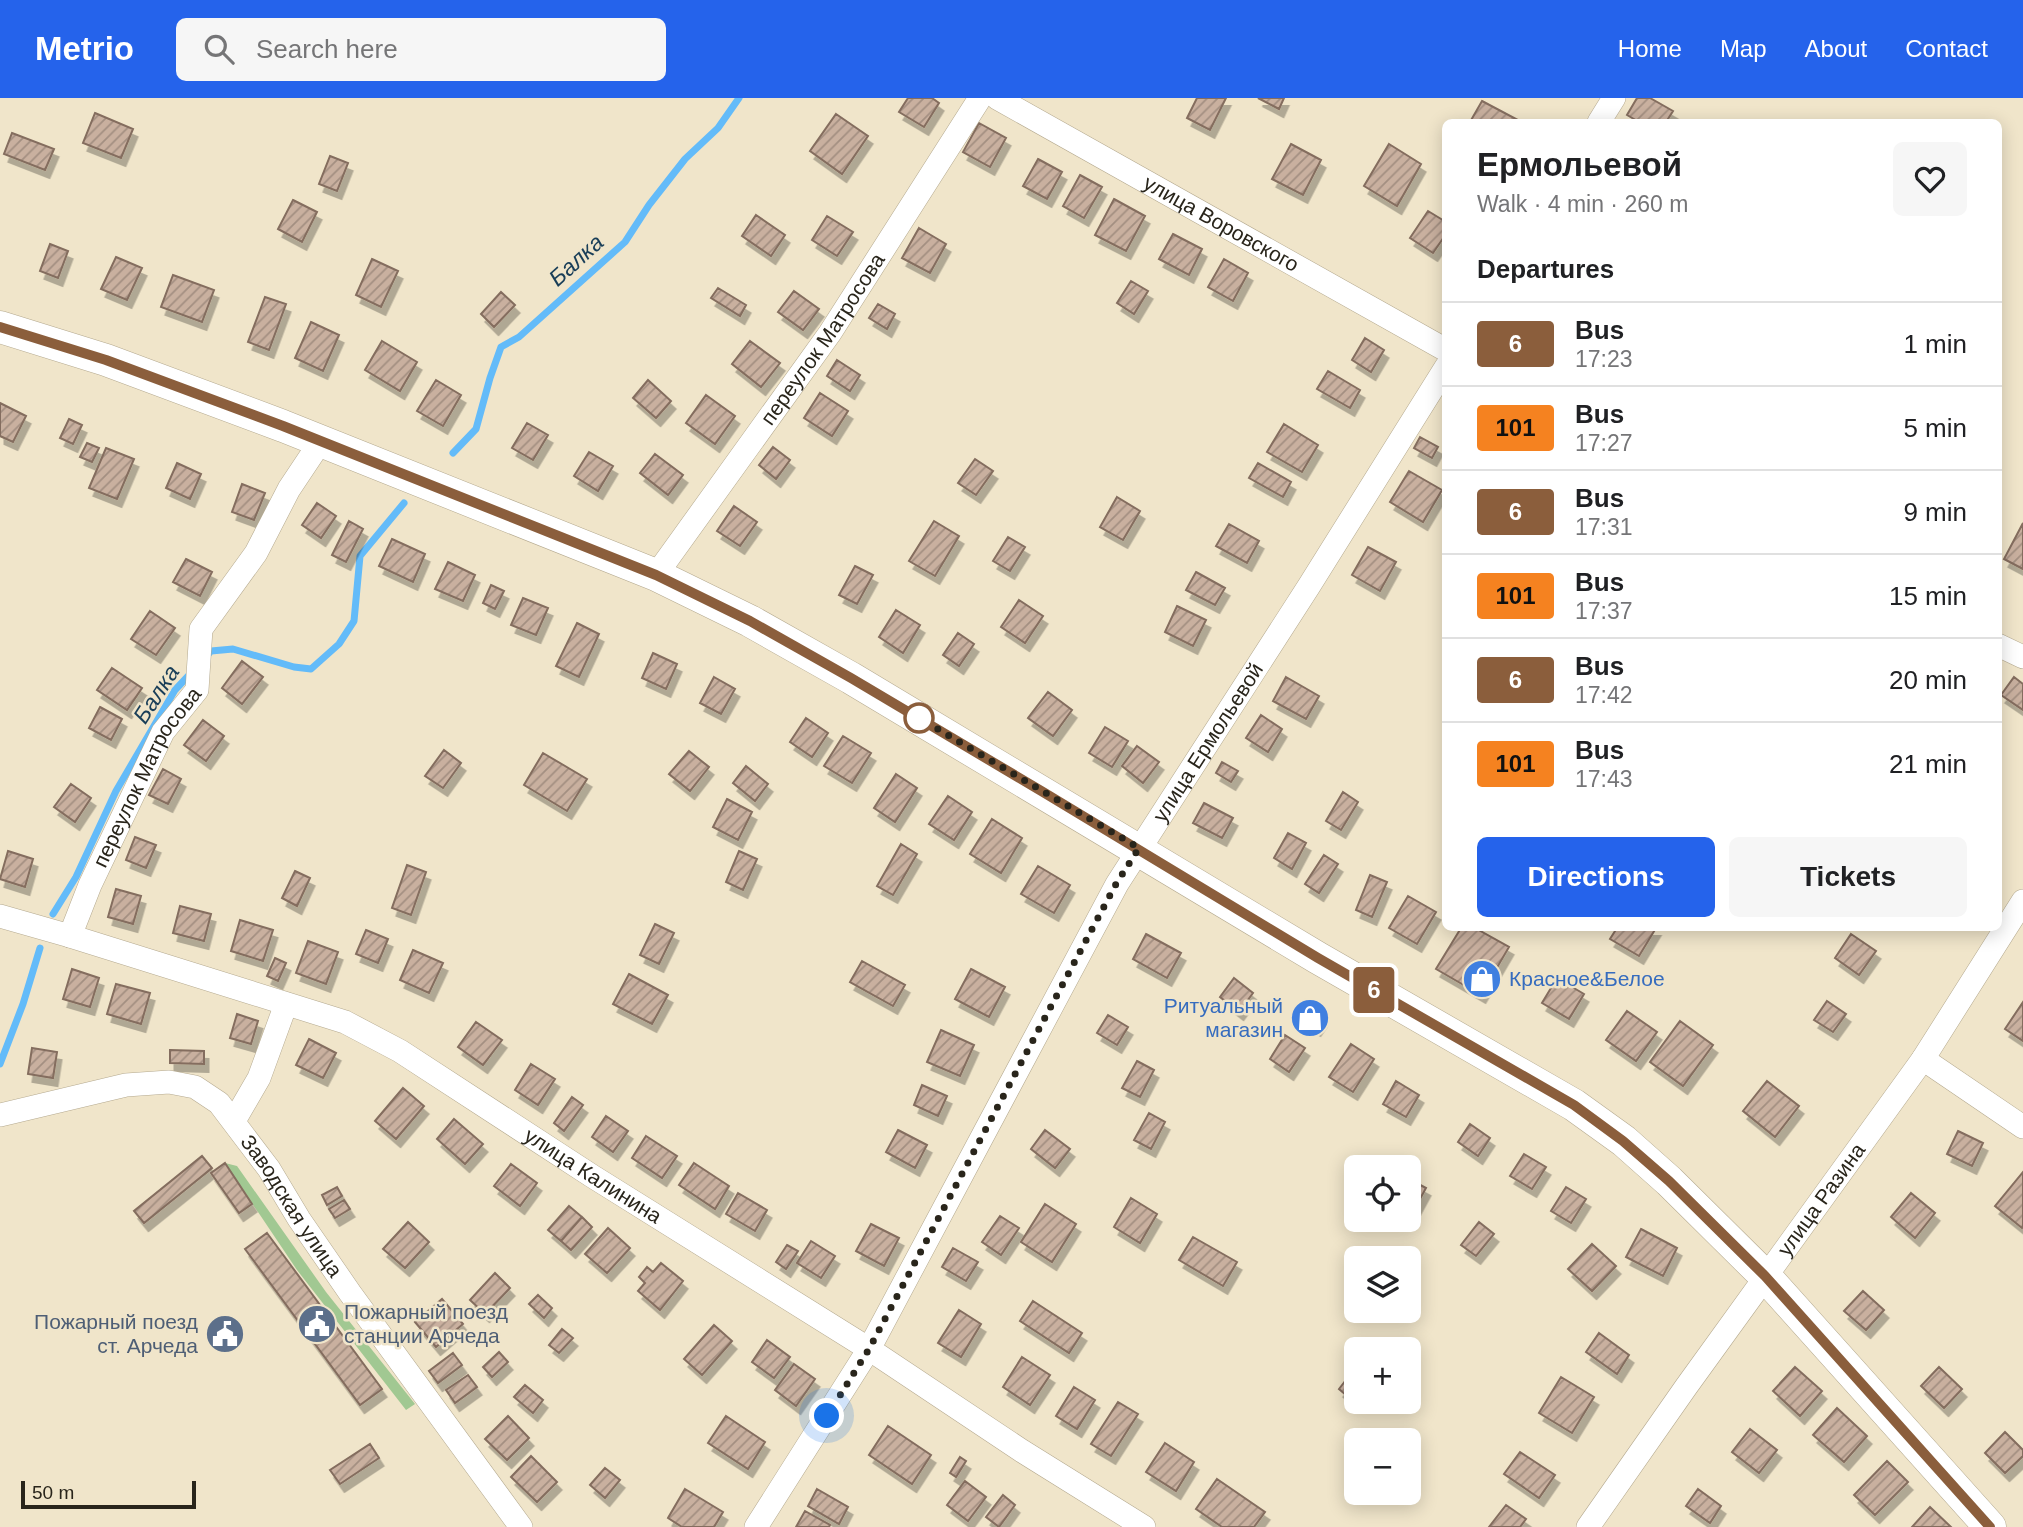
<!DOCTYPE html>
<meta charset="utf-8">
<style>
body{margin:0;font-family:Arial,sans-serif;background:#f6f6f6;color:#202124;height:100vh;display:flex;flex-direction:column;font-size:26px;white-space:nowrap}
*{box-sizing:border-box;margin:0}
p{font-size:23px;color:#757577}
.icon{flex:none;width:38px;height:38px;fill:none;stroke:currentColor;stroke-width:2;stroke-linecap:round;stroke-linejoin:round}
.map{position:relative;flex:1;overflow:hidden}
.panel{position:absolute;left:1442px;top:21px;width:560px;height:812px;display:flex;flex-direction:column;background:#fff;border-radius:10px;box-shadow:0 4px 18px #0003}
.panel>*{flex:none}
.badge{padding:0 14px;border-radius:5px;font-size:24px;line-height:46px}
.fabs{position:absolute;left:1344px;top:1057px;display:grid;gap:14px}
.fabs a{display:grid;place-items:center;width:77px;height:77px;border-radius:10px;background:#fff;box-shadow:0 4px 18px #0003;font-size:35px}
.scale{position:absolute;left:21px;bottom:18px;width:175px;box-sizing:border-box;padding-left:7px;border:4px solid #29251b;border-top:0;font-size:19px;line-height:24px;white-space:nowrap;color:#29251b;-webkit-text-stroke:5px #f0e5ca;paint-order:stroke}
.you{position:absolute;width:35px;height:35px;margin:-18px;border:5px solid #fff;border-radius:50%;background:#1a73e8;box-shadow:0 0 0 10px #1a73e833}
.map>.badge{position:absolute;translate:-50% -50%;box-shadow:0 0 0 4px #fff}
h2{padding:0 35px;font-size:26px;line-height:63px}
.round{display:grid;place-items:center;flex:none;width:74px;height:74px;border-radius:10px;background:#f6f6f6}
.summary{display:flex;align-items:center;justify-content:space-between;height:119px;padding:0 35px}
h1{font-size:33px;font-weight:800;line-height:52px}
.action{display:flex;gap:14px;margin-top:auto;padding:14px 35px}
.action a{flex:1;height:80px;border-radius:10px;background:#2563eb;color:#fff;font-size:28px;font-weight:800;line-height:80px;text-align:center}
.action a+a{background:#f6f6f6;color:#202124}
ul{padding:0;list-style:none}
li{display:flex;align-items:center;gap:21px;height:84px;padding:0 35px;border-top:2px solid #e0e0e0}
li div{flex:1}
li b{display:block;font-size:26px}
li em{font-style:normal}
li .badge{min-width:77px;font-weight:700;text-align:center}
header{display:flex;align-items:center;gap:42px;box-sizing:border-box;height:98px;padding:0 35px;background:#2563eb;color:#fff}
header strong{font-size:33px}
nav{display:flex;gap:38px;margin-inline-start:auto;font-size:24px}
.search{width:490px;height:63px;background:#f6f6f6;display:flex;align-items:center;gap:18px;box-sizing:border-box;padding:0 24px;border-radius:10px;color:#757577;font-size:26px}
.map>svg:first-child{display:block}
.green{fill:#a1c892}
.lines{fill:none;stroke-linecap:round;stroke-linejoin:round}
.stream{stroke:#63bbf9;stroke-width:7}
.building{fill:url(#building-hatch);stroke:#846d5e;stroke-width:2;filter:url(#shadow)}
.street-casing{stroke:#b4a98f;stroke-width:24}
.secondary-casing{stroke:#b4a98f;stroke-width:33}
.street{stroke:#fff;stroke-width:23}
.secondary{stroke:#fff;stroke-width:32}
.line-casing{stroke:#fff;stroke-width:16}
.line{stroke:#8b5e3c;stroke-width:10}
.walk{stroke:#29251b;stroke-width:7;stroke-dasharray:0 12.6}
.stop-dot{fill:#fff;stroke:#8b5e3c;stroke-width:3.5}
.labels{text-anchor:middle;stroke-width:5;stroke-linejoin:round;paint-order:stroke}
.street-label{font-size:21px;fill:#29251b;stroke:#f0e5ca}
.shop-label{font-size:21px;fill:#366cbe;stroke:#f0e5ca;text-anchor:start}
.service-label{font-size:21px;fill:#4e5e75;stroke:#f0e5ca;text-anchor:start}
.water-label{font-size:23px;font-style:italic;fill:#193e58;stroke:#f0e5ca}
</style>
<header>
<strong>Metrio</strong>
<div class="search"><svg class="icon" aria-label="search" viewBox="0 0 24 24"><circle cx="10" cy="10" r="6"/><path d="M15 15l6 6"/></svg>Search here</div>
<nav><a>Home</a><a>Map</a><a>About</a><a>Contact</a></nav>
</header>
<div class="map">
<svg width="2023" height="1429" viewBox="0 0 2023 1429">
<defs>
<pattern id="building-hatch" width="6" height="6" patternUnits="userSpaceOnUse" patternTransform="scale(1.75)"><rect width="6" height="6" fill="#c9b09f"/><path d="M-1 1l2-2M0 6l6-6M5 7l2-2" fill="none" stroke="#a38f81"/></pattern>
<filter id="shadow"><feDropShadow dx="4.5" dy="8" stdDeviation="0" flood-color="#0004"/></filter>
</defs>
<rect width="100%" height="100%" fill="#f0e5ca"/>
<path class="green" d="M225,1065L237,1068L326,1194L415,1306L406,1312L297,1172Z"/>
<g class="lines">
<path class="stream" d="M453,355L476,331L490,280L501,249L519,239L625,144L649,107L685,61L718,30L739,0
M205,560L211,553L233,551L294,569L311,571L339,546L354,523L360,458L404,405
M53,816L76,779L116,693L175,592L192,574
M0,966L23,906L40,850"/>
</g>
<path class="building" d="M908,0H932L939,5L924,29L899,14Z
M1197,0H1226L1210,32L1187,20Z
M1258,0H1284L1279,11Z
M1637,0H1650L1673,13L1666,24H1639L1627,17Z
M1482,3L1518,22L1516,24H1470Z
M95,15L133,31L121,60L83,45Z
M836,16L868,38L842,76L810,53Z
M979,25L1006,40L990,69L963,54Z
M12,35L54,51L45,72L4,56Z
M1291,46L1321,62L1303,97L1272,81Z
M1389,46L1421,66L1397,108L1364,88Z
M330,58L348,65L337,93L319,86Z
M1038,61L1062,74L1047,101L1023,88Z
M1080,77L1102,89L1084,120L1063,108Z
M1114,101L1145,118L1126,153L1095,137Z
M293,102L317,114L302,144L278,131Z
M1428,113L1446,124V136L1433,155L1410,140Z
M756,117L785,137L771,158L742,138Z
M827,118L853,134L837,158L812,142Z
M919,130L946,146L930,175L902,160Z
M1173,136L1202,151L1189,177L1159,161Z
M50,146L68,153L58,180L40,173Z
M116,159L142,170L127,202L101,191Z
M372,161L398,173L381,209L356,197Z
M1224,161L1248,175L1233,203L1208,189Z
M173,177L214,192L202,224L161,209Z
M1131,183L1148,193L1134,216L1117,205Z
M718,190L746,207L740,218L711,200Z
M794,193L819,211L803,232L778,214Z
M501,194L515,207L494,229L481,216Z
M265,199L286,206L269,252L248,244Z
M878,206L895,216L887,231L869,220Z
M311,224L339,237L323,273L295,260Z
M1365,240L1384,252L1371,274L1352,262Z
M382,243L417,264L400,293L365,272Z
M750,243L780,265L761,289L732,266Z
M837,262L860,277L850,293L827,278Z
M1328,273L1360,292L1350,310L1317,291Z
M436,282L461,297L443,328L417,313Z
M648,282L671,303L656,320L633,300Z
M820,295L848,313L832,338L804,320Z
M706,297L735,318L715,346L686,325Z
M0,305L26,318L13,344L0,338Z
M69,321L82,327L73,346L60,340Z
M527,325L548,337L533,362L512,350Z
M1284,326L1318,347L1302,374L1267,354Z
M1420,339L1438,349L1432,360L1414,350Z
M87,345L99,350L92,364L80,359Z
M773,349L790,362L776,381L759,367Z
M106,350L134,361L117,401L89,390Z
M589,354L613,368L598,393L574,378Z
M655,356L683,377L668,397L640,375Z
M975,361L993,373L976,397L958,385Z
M177,365L201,376L190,401L166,390Z
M1258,365L1291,384L1283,399L1249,380Z
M1409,373L1442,392L1423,424L1390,404Z
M242,386L265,395L254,422L232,414Z
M1117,399L1140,413L1123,442L1100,429Z
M317,405L336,418L321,440L302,427Z
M734,408L757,424L740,448L717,433Z
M349,423L363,431L346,464L332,457Z
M934,423L959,438L935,478L909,463Z
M2023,425V471L2004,461Z
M1229,426L1259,443L1247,465L1216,448Z
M1008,439L1025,449L1010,473L993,463Z
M392,441L425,456L413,484L379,468Z
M1368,449L1396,464L1380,493L1352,477Z
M186,461L212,474L200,498L173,484Z
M448,464L475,477L463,503L435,491Z
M855,468L873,477L857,506L839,497Z
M1196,474L1225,490L1215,507L1186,492Z
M491,487L504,493L495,511L483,505Z
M523,500L548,510L536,537L511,527Z
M1019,502L1043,518L1025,545L1001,529Z
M1177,508L1206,522L1193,548L1165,534Z
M896,512L920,527L903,555L879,539Z
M150,513L175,530L156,557L131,541Z
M577,525L599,536L579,579L556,568Z
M958,535L974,546L959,568L943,557Z
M653,555L677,566L666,591L642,580Z
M242,563L263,579L242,606L222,590Z
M112,570L142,590L127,612L97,592Z
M714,579L735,591L721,616L700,605Z
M1286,579L1319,598L1306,621L1273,603Z
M2014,579L2023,586V612L2001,597Z
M1048,594L1072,612L1053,638L1028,620Z
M100,609L122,621L111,642L89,630Z
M1261,617L1282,631L1268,654L1246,640Z
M806,620L828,635L812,659L790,644Z
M203,622L224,638L206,663L184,647Z
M1105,629L1128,643L1112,669L1089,655Z
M843,638L871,655L852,685L824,668Z
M1137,648L1159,664L1143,685L1122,668Z
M444,652L461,665L443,690L425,678Z
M689,653L709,669L690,693L669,676Z
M543,655L587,681L567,713L524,687Z
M1222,664L1238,673L1231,684L1216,675Z
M746,668L768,686L755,703L733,685Z
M163,671L181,681L168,706L149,697Z
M896,676L917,690L895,724L874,710Z
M71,686L91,700L75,724L54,709Z
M1343,694L1358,704L1341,732L1326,723Z
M948,698L972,714L954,742L929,726Z
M727,701L752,714L738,742L713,729Z
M1204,705L1233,720L1222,740L1193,725Z
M992,721L1022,740L1001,775L970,756Z
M1288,735L1306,745L1292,771L1274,760Z
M135,739L156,747L146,770L126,762Z
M901,746L917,756L893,797L877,788Z
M8,753L33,761L25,789L0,781Z
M739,753L757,761L743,792L726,784Z
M1324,757L1338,766L1319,795L1305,786Z
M407,767L426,774L411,817L392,810Z
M1038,768L1070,787L1054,815L1021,796Z
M295,773L310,780L297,808L282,800Z
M1370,777L1387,784L1372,819L1356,812Z
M116,791L141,798L133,826L108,819Z
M1408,798L1436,814L1417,846L1389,830Z
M180,808L211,816L204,843L173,835Z
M240,822L273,832L263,863L231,853Z
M655,826L674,835L659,866L640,857Z
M1461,830H1475L1509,849L1481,897L1436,871Z
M1617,830H1656L1639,858L1610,841Z
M366,832L388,841L378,865L356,856Z
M1146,836L1181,855L1167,880L1133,861Z
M1851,836L1876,853L1859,877L1835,860Z
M308,843L338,854L326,886L296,875Z
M413,852L443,865L429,895L400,882Z
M275,860L286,865L278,883L267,878Z
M862,863L905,887L893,908L850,884Z
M72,871L99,880L90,909L63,901Z
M971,871L1005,889L989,919L955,901Z
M629,876L668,897L652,926L613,906Z
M1234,880L1253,895L1239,914L1220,899Z
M1557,880L1584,896L1569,921L1542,905Z
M116,886L150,895L141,926L107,916Z
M1827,903L1846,916L1833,934L1814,922Z
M2023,904V943L2005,931Z
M1304,910L1322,921L1316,930L1299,920Z
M1627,913L1657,934L1636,963L1606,942Z
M237,916L258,923L251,946L230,940Z
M1108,917L1128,929L1117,947L1097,935Z
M1680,923L1713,947L1683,988L1650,964Z
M476,924L502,942L483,967L458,949Z
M941,932L974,947L960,978L927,964Z
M1285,937L1305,950L1289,974L1270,961Z
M309,941L336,955L323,980L296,967Z
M1351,946L1374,961L1353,994L1329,979Z
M32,950L57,954L53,980L28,976Z
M170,952L204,953V966L170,965Z
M1137,963L1154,972L1140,999L1122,990Z
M531,966L555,981L538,1007L515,992Z
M1396,983L1419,997L1406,1019L1383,1006Z
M1767,983L1799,1008L1775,1039L1743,1013Z
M922,987L947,998L938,1018L914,1007Z
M403,990L424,1008L396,1041L375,1023Z
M572,999L583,1007L564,1033L554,1025Z
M1149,1015L1165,1024L1151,1051L1134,1042Z
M606,1018L628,1033L613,1054L592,1039Z
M454,1021L483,1046L465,1066L437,1041Z
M1470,1026L1490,1040L1478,1058L1458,1044Z
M898,1032L927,1047L915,1070L886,1054Z
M1045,1032L1070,1051L1055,1070L1031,1051Z
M1958,1033L1983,1045L1972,1068L1947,1056Z
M646,1038L677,1058L662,1080L632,1060Z
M1524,1056L1546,1069L1532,1091L1510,1078Z
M202,1058L212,1070L144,1125L134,1113Z
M225,1065L252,1106L239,1115L211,1075Z
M694,1065L729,1088L715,1111L679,1087Z
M511,1066L537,1085L520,1108L494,1088Z
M2023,1074V1128L2022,1130L1995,1108Z
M1409,1081L1426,1090L1409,1121Z
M337,1089L342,1098L327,1107L322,1097Z
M1566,1089L1586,1101L1571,1125L1551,1113Z
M738,1095L767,1112L755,1133L726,1116Z
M1911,1095L1935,1115L1915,1140L1891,1119Z
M1131,1100L1157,1116L1140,1145L1114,1129Z
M344,1102L350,1111L335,1120L329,1111Z
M1045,1106L1076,1126L1052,1164L1021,1144Z
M569,1108L582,1119L561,1143L548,1132Z
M1000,1118L1019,1130L1001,1157L982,1144Z
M582,1119L592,1129L571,1152L561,1143Z
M408,1124L429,1144L405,1170L383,1151Z
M1479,1124L1494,1136L1476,1158L1461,1147Z
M871,1126L899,1140L884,1168L856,1153Z
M608,1130L630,1150L607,1175L585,1156Z
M1641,1131L1677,1150L1663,1178L1626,1159Z
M267,1135L382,1291L360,1307L245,1151Z
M1193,1139L1237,1164L1223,1188L1179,1162Z
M811,1143L835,1158L821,1180L797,1165Z
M1592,1146L1616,1168L1592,1193L1568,1171Z
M787,1147L798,1153L786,1171L776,1164Z
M953,1150L978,1164L966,1183L942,1169Z
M661,1165L683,1183L660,1212L638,1193L645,1185L639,1179L647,1169L653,1174Z
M495,1175L510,1190L485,1216L470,1202Z
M1863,1193L1884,1212L1866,1232L1844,1213Z
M538,1197L552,1210L544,1220L529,1206Z
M442,1201L463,1226L436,1249L415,1224Z
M1033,1203L1082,1235L1069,1255L1020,1223Z
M959,1212L981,1226L961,1259L938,1245Z
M714,1227L732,1243L702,1277L684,1261Z
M562,1231L573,1240L559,1255L549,1247Z
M1599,1235L1629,1257L1617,1276L1586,1254Z
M767,1242L790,1259L774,1280L752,1264Z
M499,1254L508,1264L492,1279L483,1269Z
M453,1255L462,1267L438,1285L429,1273Z
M1022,1259L1050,1277L1030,1307L1003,1289Z
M794,1266L815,1281L796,1308L775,1292Z
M1356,1269V1297L1352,1302L1339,1291Z
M1795,1269L1822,1293L1800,1318L1773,1293Z
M1939,1269L1962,1291L1944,1310L1921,1288Z
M468,1277L477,1289L455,1305L446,1292Z
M1561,1279L1594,1299L1572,1335L1539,1315Z
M525,1287L543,1302L533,1315L514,1299Z
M1074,1289L1095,1302L1077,1331L1056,1318Z
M1118,1304L1138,1316L1111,1358L1091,1346Z
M1837,1310L1867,1338L1844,1364L1813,1337Z
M508,1318L529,1340L507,1362L485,1341Z
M726,1318L765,1344L748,1371L708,1345Z
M888,1328L931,1357L912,1386L869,1357Z
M1750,1331L1777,1352L1759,1375L1732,1354Z
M2005,1334L2023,1352V1358L2005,1375L1985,1355Z
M1165,1345L1194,1364L1176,1393L1146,1374Z
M370,1346L379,1360L340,1386L330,1372Z
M1520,1354L1555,1377L1539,1400L1504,1376Z
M531,1358L557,1384L537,1404L511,1379Z
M960,1359L966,1363L956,1379L950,1375Z
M1887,1363L1908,1384L1875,1417L1854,1397Z
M605,1370L620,1382L605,1400L590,1387Z
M1217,1381L1265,1414L1254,1429H1222L1196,1411Z
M965,1383L986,1399L968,1423L947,1407Z
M685,1391L723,1414L714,1429H682L668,1420Z
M817,1391L848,1409L839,1426L808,1408Z
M1698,1391L1721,1408L1710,1425L1686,1408Z
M1003,1397L1015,1407L999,1429L986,1419Z
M1506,1407L1526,1421L1520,1429H1489Z
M1930,1409L1951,1429H1912Z
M805,1413L830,1427L829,1429H796Z"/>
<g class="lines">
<g class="street-casing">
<g id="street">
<path id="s1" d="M997,0L1446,252"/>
<path d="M1599,24L1614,0"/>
<path id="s2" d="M656,477L830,235L980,0"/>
<path d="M1998,547L2023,559"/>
<path id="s3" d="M0,818L70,838L345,924L400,953L592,1078L869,1251L1022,1353L1144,1429"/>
<path id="s4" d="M70,838L90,787L163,634L197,592L201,531L256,455L289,391L321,343"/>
<path d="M1923,961L2023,1029"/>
<path id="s5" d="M0,1017L126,987L169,984L195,989L219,1005L269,1071L299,1121L350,1195L521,1429"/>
<path d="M234,1023L259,980L286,906"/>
<path id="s6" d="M756,1429L869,1251L1117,786L1309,488L1446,269"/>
<path id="s7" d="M1588,1429L1686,1289L1923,961L2023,803"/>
</g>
</g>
<g class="secondary-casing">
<path id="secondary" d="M0,229L106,262L283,328L656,477L750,523L851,580L1318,860L1574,1007L1624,1043L1669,1083L1765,1178L1990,1429"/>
</g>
<use href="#street" class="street"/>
<use href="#secondary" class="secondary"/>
</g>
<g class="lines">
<g class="line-casing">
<path id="line" d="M0,229L106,262L283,328L656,477L750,523L851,580L1043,694L1318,860L1574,1007L1623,1043L1669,1083L1765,1178L1990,1429"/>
</g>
<use href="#line" class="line"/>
<path class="walk" d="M827,1318L869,1251L1116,786L1139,750L919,620"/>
</g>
<defs>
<g id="shop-disc" transform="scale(2.0125)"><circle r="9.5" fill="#3f7fe0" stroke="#f0e5ca"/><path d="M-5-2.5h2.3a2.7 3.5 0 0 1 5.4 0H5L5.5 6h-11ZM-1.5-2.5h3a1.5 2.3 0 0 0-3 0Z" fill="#fff"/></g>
<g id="civic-disc" transform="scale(2.0125)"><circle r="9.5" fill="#5c6f8a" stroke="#f0e5ca"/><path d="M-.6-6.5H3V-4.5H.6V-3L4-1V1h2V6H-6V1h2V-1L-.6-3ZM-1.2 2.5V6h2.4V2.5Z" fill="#fff"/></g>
</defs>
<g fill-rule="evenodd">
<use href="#shop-disc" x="1482" y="881"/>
<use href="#shop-disc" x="1310" y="920"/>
<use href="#civic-disc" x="317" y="1226"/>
<use href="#civic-disc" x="225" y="1236"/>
</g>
<circle class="stop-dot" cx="919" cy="620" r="14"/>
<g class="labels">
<g class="street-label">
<text dy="7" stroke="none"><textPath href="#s1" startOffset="257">улица Воровского</textPath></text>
<text dy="7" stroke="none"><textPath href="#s2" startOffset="289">переулок Матросова</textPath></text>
<text dy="7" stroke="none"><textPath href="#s6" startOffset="906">улица Ермольевой</textPath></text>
<text dy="7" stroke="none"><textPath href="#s4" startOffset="177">переулок Матросова</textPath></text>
<text dy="7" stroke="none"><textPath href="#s3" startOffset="653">улица Калинина</textPath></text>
<text dy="7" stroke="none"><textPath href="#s7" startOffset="402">улица Разина</textPath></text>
<text dy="7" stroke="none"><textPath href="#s5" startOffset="354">Заводская улица</textPath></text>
</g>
<g class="shop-label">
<text x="1509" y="888">Красное&amp;Белое</text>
<text x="1283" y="915" text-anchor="end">Ритуальный<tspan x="1283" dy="24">магазин</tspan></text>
</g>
<g class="service-label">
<text x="344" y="1221">Пожарный поезд<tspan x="344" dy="24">станции Арчеда</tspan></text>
<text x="198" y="1231" text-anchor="end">Пожарный поезд<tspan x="198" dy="24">ст. Арчеда</tspan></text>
</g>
<g class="water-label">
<text transform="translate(576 162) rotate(-42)" y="8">Балка</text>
<text transform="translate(156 596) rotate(-57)" y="8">Балка</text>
</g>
</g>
</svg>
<div class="fabs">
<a><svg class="icon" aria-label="locate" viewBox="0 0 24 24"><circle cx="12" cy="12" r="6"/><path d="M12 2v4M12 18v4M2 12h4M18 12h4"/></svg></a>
<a><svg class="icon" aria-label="layers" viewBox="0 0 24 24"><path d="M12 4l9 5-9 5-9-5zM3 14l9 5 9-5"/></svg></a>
<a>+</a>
<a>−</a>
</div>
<div class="scale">50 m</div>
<div class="you" style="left:827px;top:1318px"></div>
<b class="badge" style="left:1374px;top:892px;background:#8b5e3c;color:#fff">6</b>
<section class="panel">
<div class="summary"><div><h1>Ермольевой</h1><p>Walk · 4 min · 260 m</p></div><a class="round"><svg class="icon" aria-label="heart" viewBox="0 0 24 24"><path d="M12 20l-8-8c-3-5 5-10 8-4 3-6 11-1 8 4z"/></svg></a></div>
<h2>Departures</h2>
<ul>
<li><span class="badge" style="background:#8b5e3c;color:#fff">6</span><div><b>Bus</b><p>17:23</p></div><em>1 min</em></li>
<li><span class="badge" style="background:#f58220;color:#111">101</span><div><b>Bus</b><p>17:27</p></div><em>5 min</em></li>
<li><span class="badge" style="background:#8b5e3c;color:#fff">6</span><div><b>Bus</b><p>17:31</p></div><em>9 min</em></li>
<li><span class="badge" style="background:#f58220;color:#111">101</span><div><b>Bus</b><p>17:37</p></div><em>15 min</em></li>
<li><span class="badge" style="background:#8b5e3c;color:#fff">6</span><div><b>Bus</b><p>17:42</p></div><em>20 min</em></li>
<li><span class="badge" style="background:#f58220;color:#111">101</span><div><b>Bus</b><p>17:43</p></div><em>21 min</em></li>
</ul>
<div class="action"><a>Directions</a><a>Tickets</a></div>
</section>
</div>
